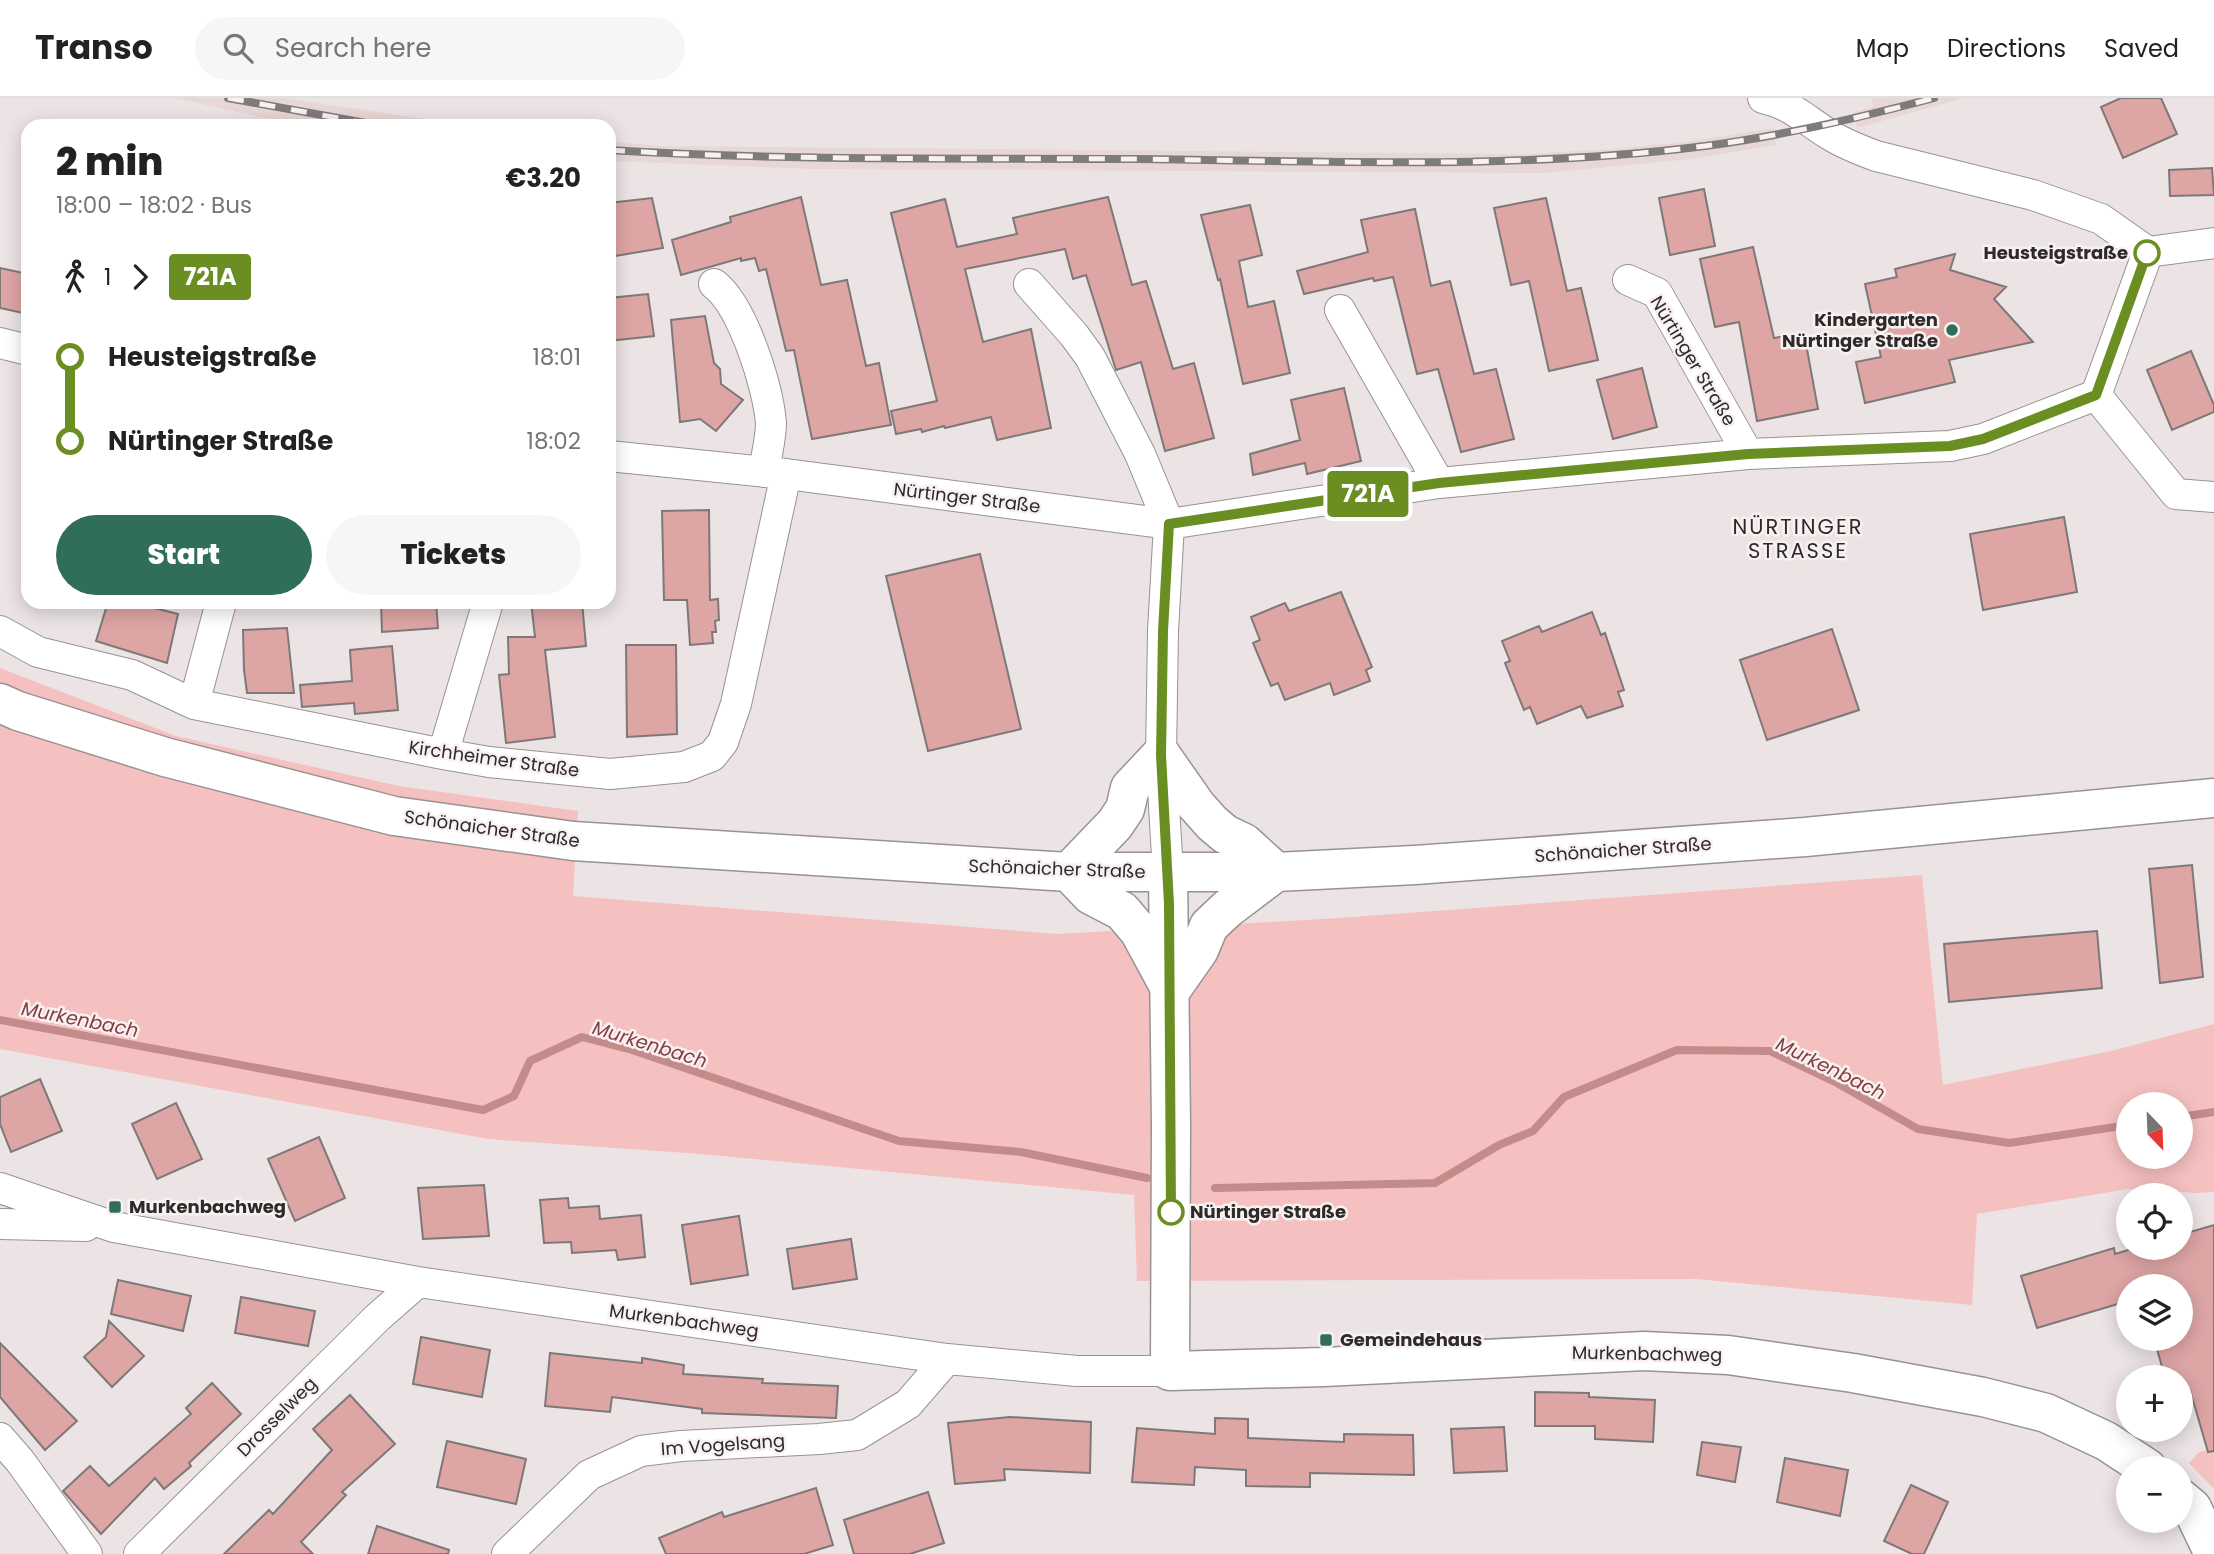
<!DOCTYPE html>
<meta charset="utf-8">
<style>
body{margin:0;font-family:Poppins,sans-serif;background:#f6f6f6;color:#222;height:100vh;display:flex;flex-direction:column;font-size:26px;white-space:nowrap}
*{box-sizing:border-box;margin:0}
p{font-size:23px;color:#767676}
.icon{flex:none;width:38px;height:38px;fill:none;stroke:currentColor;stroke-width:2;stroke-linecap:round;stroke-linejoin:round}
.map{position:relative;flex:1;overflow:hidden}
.sheet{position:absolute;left:21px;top:21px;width:595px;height:490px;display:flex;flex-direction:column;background:#fff;border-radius:21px;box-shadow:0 4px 18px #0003}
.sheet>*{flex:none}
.badge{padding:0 14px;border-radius:5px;font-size:24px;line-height:46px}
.needle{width:46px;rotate:157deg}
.controls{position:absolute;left:2116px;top:994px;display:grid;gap:14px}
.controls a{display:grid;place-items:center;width:77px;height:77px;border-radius:50%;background:#fff;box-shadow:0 4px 18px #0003;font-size:35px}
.map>.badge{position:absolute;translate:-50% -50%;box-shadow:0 0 0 4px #fff}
.legs{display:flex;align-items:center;gap:10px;height:77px;padding:0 35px;font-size:23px}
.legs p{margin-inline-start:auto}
.head{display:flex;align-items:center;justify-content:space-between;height:119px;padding:0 35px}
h1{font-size:38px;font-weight:800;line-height:52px}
.action{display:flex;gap:14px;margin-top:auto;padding:14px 35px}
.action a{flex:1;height:80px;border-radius:42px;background:#306e5a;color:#fff;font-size:28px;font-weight:800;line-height:80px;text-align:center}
.action a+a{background:#f6f6f6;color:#222}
ul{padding:0 35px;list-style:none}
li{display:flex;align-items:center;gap:24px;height:84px;font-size:26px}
li i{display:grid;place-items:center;width:10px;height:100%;margin:0 9px;background:currentColor}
li i::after{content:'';width:18px;height:18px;margin:-9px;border:5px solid;border-radius:50%;background:#fff}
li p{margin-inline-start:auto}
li:first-child i{background:linear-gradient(#0000 50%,currentColor 0)}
li:last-child i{background:linear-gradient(currentColor 50%,#0000 0)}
header{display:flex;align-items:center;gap:42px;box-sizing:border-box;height:98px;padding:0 35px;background:#fff;border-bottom:2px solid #e0e0e0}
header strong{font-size:33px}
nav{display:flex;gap:38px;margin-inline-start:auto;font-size:24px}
.search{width:490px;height:63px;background:#f6f6f6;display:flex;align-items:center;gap:18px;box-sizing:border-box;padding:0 24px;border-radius:38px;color:#767676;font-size:26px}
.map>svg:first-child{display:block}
.built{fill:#e7d7d6}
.green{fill:#f5c1c0;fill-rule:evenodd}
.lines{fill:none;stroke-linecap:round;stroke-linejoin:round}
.stream{stroke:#c38c8b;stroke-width:8}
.building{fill:#dea5a5;stroke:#7f7878;stroke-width:2}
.minor-casing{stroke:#999292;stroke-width:32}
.tertiary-casing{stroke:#999292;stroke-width:41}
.secondary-casing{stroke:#999292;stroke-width:41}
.minor{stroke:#fff;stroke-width:30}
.tertiary{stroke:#fff;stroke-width:38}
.secondary{stroke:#fff;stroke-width:38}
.rail-casing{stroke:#807b7b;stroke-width:8}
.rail{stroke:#f9f1f1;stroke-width:5;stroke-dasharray:16;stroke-linecap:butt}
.line-1-casing{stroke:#fff;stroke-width:16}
.line-1{stroke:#6b8e23;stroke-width:10}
.stop-1-dot{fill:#fff;stroke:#6b8e23;stroke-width:3.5}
.poi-dot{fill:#306e5a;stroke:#f9f1f1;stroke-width:2.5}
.labels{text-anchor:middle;stroke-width:5;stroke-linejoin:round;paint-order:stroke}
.stop-label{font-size:18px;font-weight:bold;fill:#2d2a2a;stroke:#f9f1f1;text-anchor:end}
.poi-label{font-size:18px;font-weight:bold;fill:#2d2a2a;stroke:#f9f1f1;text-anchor:start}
.street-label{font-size:18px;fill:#2d2a2a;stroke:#f9f1f1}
.water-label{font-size:19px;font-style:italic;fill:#833d3f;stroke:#f9f1f1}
.quarter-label{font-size:21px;letter-spacing:2px;fill:#2d2a2a;stroke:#f9f1f1}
</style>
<header>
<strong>Transo</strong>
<div class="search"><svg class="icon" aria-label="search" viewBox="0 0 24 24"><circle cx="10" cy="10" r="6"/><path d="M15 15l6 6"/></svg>Search here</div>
<nav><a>Map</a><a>Directions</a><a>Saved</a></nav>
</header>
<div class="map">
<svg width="2214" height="1456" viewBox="0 0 2214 1456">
<rect width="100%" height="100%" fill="#ece4e4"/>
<path class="built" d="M175,0H286L470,28H318L259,19Z
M1871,0H1964L1857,30L1854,14L1873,9Z
M1774,30L1776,47L1691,61L1545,75L814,71L609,63V43L658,48L1528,56L1611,51L1686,44Z"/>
<path class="green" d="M0,570L176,638L399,688L578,713L573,798L1058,836L1339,820L1922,777L1943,987L2111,953L2214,926V1094L2198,1095L2128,1091L1977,1116L1972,1207L1696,1181L1137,1183L1134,1097L701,1056L488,1041L0,951ZM2128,1006H2180V1059H2128Z
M2214,1351V1391L2189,1365L2199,1354Z"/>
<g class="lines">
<path class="stream" d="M0,922L483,1012L514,998L530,963L582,939L632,952L899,1043L1021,1054L1147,1080
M2180,1019L2214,1014
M1215,1090L1435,1085L1499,1047L1533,1033L1564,999L1677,952L1770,953L1837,985L1918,1031L2009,1045L2128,1027"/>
</g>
<path class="building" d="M2121,0H2161L2177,36L2123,60L2101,9Z
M2212,70L2214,97L2170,98L2169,72Z
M1704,91L1715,148L1670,157L1659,100Z
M801,99L821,187L847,182L866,268L879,265L891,327L812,341L794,252L786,253L766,171L759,173L755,160L741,163V160L681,177L672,142L731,124L730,119Z
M1108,99L1132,187L1146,183L1173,271L1194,265L1214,340L1165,353L1141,264L1116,272L1086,177L1073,181L1065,151L965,171L983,244L1031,231L1051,330L997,342L991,319L945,330L944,328L922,334L921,331L896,336L891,313L937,303L891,115L945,101L957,149L1017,136L1013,120Z
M652,100L663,150L609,159V105Z
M1546,100L1567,193L1581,190L1598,262L1549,273L1529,183L1511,187L1494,110Z
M1250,107L1262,157L1239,163L1248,209L1274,203L1290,275L1243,286L1220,181L1218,182L1201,117Z
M1415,111L1431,188L1450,183L1474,276L1496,271L1514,341L1461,354L1438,271L1417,276L1393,179L1374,183L1373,180L1304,196L1297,173L1368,154L1361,122Z
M1753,149L1774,240L1804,235L1818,311L1757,323L1739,224L1715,229L1700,161Z
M1955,156L1950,172L2006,189L1994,201L2033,244L1949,262L1955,284L1865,305L1856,264L1881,259L1865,186L1897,179L1895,171Z
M0,170L28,176V216L0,210Z
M648,196L654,238L609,243V200Z
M705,218L714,265L720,271L721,286L743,302L716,333L700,321L680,324L671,222Z
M2191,253L2214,307V314L2172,332L2147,272Z
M1642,270L1657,329L1613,341L1597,282Z
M1344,290L1361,363L1307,376L1305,365L1253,377L1250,356L1300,342L1291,302Z
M709,412L710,502L718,501L719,522L715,523L716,534H712L713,545L690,547L687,502H664L662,413Z
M2064,419L2077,494L1983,512L1970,436Z
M980,456L1021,631L928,653L886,478Z
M1341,494L1372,569L1366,572L1370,583L1334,597L1330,585L1285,602L1278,585L1271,588L1253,545L1260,542L1251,519L1285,505L1289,513Z
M108,504H131L178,516L167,565L96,543Z
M381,504H436L438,530L382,534Z
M531,504H582L586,548L545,552L555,639L506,645L499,577L509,576L508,539H535Z
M1592,514L1601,537L1605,535L1624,592L1618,594L1623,608L1587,620L1581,608L1537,626L1530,609L1524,612L1505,565L1510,563L1502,543L1539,528L1542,534Z
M287,530L294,595H247L244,572L243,532Z
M1832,531L1859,612L1767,642L1740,562Z
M626,547H676L677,636L627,639Z
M392,548L398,612L355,616L354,605L302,609L300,587L352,583L350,552Z
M2192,767L2203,879L2160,885L2149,771Z
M2097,833L2102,890L1949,904L1944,846Z
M40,981L62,1033L11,1054L0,1026V999Z
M176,1005L202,1061L157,1081L132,1026Z
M319,1039L345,1100L295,1123L268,1061Z
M484,1087L489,1138L423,1141L418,1090Z
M568,1100L569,1110L599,1108L600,1121L641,1117L645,1159L618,1162L616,1152L572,1155L571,1144L544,1145L540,1102Z
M739,1118L748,1177L691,1186L682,1127Z
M2214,1127V1353L2208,1354L2190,1292L2180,1294V1279H2165L2154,1241H2180V1188H2128V1203L2037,1230L2021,1178L2114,1150L2115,1156L2135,1150H2180V1137Z
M851,1141L857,1181L793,1191L787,1151Z
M118,1182L191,1198L183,1233L111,1216Z
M241,1199L315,1213L308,1248L235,1235Z
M109,1223L144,1258L112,1289L84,1259L106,1239Z
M421,1239L490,1252L482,1299L413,1286Z
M0,1245L77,1323L45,1352L0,1299Z
M550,1255L642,1265V1260L684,1267L683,1276L763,1281L762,1285L838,1288L836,1320L702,1315V1311L612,1299L610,1314L545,1308Z
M212,1285L241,1316L189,1365L191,1368L164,1391L155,1380L101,1436L63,1393L90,1368L109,1388L191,1316L186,1310Z
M1535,1294L1589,1295V1299L1655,1302L1653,1344L1595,1341V1328H1535Z
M350,1297L395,1346L342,1394L346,1397L301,1444L313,1456H224L269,1412L273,1416L332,1352L313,1331Z
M1010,1319L1091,1324L1090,1375L1004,1371L1005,1382L955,1386L948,1325Z
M1215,1320L1248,1321V1340L1344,1344V1336L1413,1337L1414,1377L1310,1375V1389L1246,1388V1372L1195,1369L1194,1387L1132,1384L1137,1330L1215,1336Z
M1504,1329L1507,1373L1454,1375L1451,1331Z
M447,1343L526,1361L516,1406L437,1389Z
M1702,1344L1741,1349L1735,1384L1697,1377Z
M1785,1360L1848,1372L1840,1418L1777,1404Z
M1911,1387L1948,1404L1924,1456H1912L1884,1443Z
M816,1390L833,1447L804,1456H666L659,1440L722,1414L724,1419Z
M928,1394L944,1445L910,1456H854L844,1422Z
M377,1428L449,1452L448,1456H368Z"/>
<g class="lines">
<g class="minor-casing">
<path id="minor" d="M1763,0C1791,6 1807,23 1830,37C1844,46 1860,52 1876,58L2033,97L2101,121L2148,154L2214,145
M1628,182L1657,195L1748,356
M714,186C743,208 768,289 771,325C771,341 766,358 764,374
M1029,186L1074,237L1090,259L1140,356L1169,426L1163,533L1161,657L1168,775
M1340,212L1439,385
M0,245L28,252
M2096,297L2176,396L2214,399
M2096,297L2148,154
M609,358L786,376L1169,426L1439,385L1748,356L1950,348L1983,341L2096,297
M0,533L38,554L132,577L194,606L443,656L489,664L610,676L684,669L712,658L723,644L736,606L786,376
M194,606L221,504
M443,656L488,504
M0,1090L114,1129L418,1184L947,1261L1077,1273H1170
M0,1126L86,1128
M0,1340L20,1363L87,1456
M139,1456L377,1220L418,1184
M507,1456L589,1377L641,1353L681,1348L819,1341L857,1337L908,1306L947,1261"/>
</g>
<g class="tertiary-casing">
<path id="tertiary" d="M1168,775L1171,1027L1170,1273L1324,1269L1644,1253L1728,1257L1853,1275L1983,1299L2046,1315L2106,1343L2147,1370
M2180,1400L2192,1410L2214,1456"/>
</g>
<g class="secondary-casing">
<path id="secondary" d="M0,605L18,613L165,659L394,718L573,743L1069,774H1276L1415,767L1805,739L2214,700
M1069,774L1091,797L1122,813L1139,833L1171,892L1199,852L1209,828L1227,811L1276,774
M1069,774L1115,726L1125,711L1130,690L1161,657L1196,707L1212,725L1225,736L1244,745L1276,774"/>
</g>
<use href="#minor" class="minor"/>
<use href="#tertiary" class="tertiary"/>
<use href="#secondary" class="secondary"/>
<g class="rail-casing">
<path id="rail" d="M228,0L382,28
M609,52C784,63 961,60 1137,61C1326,63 1517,72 1705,48C1782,38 1859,20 1934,0"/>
</g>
<use href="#rail" class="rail"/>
</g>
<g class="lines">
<g class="line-1-casing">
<path id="line-1" d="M1171,1114L1169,806L1161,657L1163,533L1169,426L1439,385L1502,379L1748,356L1950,348L1983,341L2096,297L2147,155"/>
</g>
<use href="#line-1" class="line-1"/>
</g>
<g class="stop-1-dot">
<circle cx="2147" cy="155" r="12"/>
<circle cx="1171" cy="1114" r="12"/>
</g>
<g class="poi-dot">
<circle cx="1952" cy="232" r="7"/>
<rect x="108" y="1102" width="14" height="14" rx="3.5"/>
<rect x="1319" y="1235" width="14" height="14" rx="3.5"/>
</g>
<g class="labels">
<g class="stop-label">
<text x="2128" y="161">Heusteigstraße</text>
<text x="1190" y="1120" text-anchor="start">Nürtinger Straße</text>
</g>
<g class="poi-label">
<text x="1938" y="228" text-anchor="end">Kindergarten<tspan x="1938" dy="21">Nürtinger Straße</tspan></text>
<text x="129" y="1115">Murkenbachweg</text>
<text x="1340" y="1248">Gemeindehaus</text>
</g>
<g class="street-label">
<text transform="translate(1693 263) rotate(59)" y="6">Nürtinger Straße</text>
<text transform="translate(967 400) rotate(7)" y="6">Nürtinger Straße</text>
<text transform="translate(494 661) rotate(8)" y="6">Kirchheimer Straße</text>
<text transform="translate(492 731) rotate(8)" y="6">Schönaicher Straße</text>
<text transform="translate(1623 752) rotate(-4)" y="6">Schönaicher Straße</text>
<text transform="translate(1057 771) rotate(2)" y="6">Schönaicher Straße</text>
<text transform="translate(684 1223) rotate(8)" y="6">Murkenbachweg</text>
<text transform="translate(1647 1256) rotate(1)" y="6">Murkenbachweg</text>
<text transform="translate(277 1319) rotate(-45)" y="6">Drosselweg</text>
<text transform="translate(723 1347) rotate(-4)" y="6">Im Vogelsang</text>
</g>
<g class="water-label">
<text transform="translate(80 921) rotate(11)" y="7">Murkenbach</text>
<text transform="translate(650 946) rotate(17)" y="7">Murkenbach</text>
<text transform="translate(1831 970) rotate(26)" y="7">Murkenbach</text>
</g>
<g class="quarter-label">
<text x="1798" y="436">NÜRTINGER<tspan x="1798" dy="24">STRASSE</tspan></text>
</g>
</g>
</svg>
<div class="controls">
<a><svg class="needle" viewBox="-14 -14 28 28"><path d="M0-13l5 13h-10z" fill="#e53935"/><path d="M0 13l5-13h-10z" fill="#767676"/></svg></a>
<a><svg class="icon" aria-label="locate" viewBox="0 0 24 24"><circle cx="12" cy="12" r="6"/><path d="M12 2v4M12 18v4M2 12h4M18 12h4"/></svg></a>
<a><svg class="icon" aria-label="layers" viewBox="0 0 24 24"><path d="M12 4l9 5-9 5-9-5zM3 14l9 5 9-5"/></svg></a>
<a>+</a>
<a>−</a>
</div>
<b class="badge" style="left:1368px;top:396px;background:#6b8e23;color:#fff">721A</b>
<section class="sheet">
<div class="head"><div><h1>2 min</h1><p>18:00 – 18:02 · Bus</p></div><b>€3.20</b></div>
<div class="legs"><svg class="icon" aria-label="walk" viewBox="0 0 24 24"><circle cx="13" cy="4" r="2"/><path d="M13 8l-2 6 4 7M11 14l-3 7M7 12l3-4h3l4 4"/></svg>1<svg class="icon" aria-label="forward" viewBox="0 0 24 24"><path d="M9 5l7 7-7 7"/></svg><b class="badge" style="background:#6b8e23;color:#fff">721A</b></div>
<ul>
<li><i style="color:#6b8e23"></i><b>Heusteigstraße</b><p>18:01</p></li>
<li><i style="color:#6b8e23"></i><b>Nürtinger Straße</b><p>18:02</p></li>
</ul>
<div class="action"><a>Start</a><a>Tickets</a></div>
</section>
</div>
